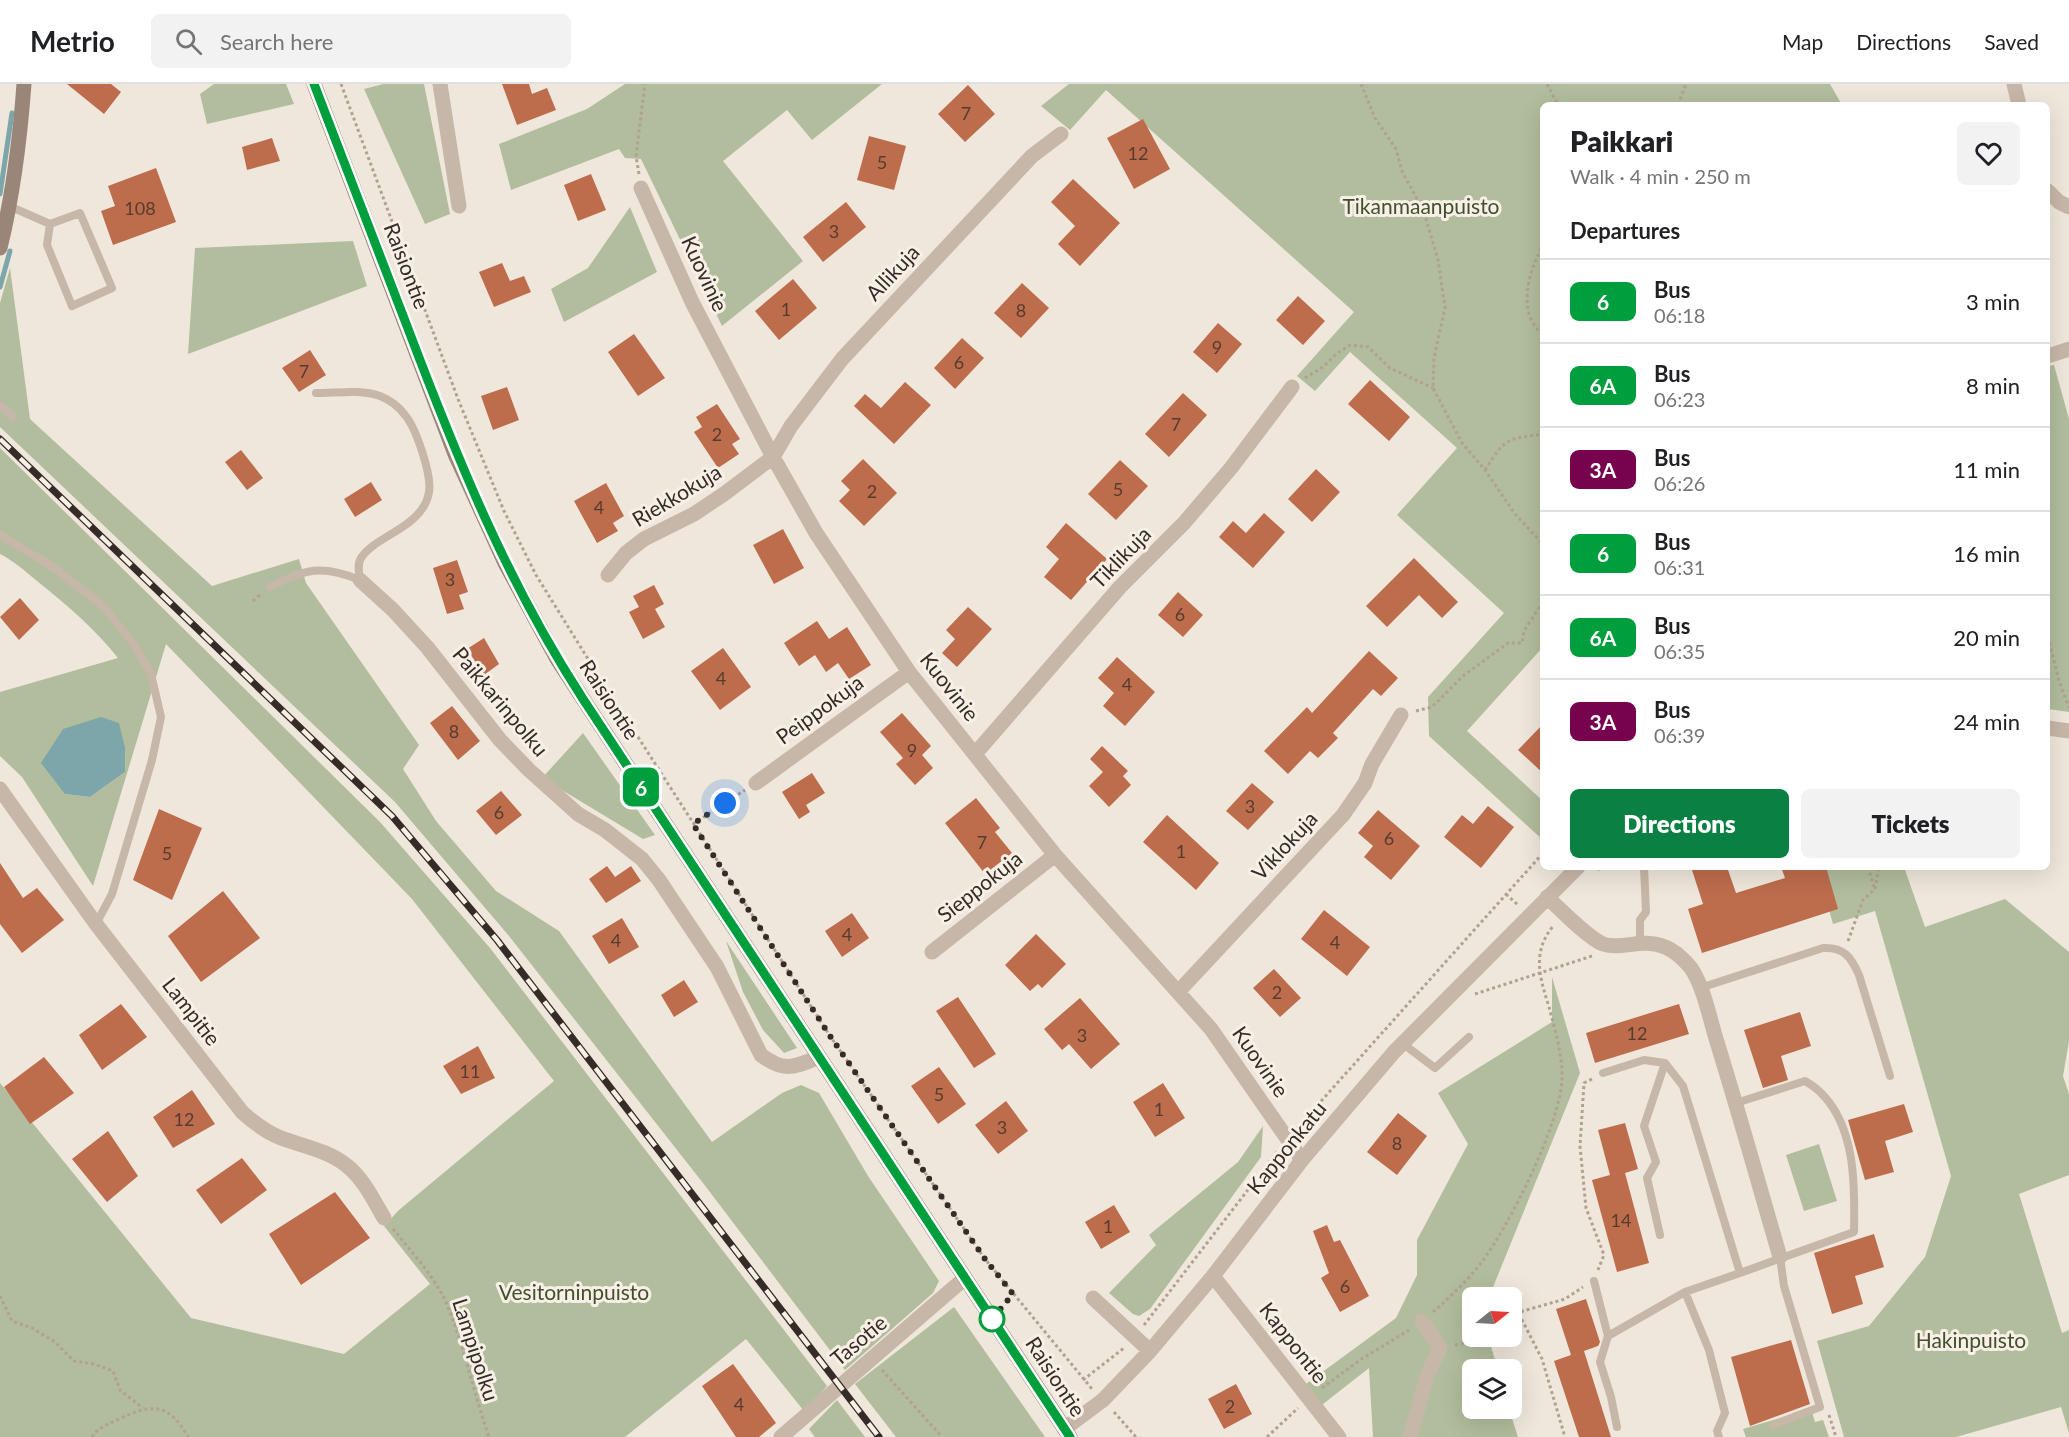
<!DOCTYPE html>
<meta charset="utf-8">
<style>
body{margin:0;font-family:Lato,sans-serif;background:#f2f2f2;color:#202124;height:100vh;display:flex;flex-direction:column;font-size:22px;white-space:nowrap}
*{box-sizing:border-box;margin:0}
p{font-size:20px;color:#757577}
.icon{flex:none;width:33px;height:33px;fill:none;stroke:currentColor;stroke-width:2;stroke-linecap:round;stroke-linejoin:round}
.map{position:relative;flex:1;overflow:hidden}
.panel{position:absolute;left:1540px;top:18px;width:510px;height:768px;display:flex;flex-direction:column;background:#fff;border-radius:9px;box-shadow:0 6px 24px #0002}
.panel>*{flex:none}
.badge{padding:0 12px;border-radius:9px;font-size:21px;line-height:39px}
.needle{width:39px;rotate:72deg}
.buttons{position:absolute;left:1462px;top:1203px;display:grid;gap:12px}
.buttons a{display:grid;place-items:center;width:60px;height:60px;border-radius:9px;background:#fff;box-shadow:0 6px 24px #0002;font-size:30px}
.you{position:absolute;width:30px;height:30px;margin:-15px;border:4px solid #fff;border-radius:50%;background:#1a73e8;box-shadow:0 0 0 9px #1a73e833}
.map>.badge{position:absolute;translate:-50% -50%;box-shadow:0 0 0 3px #fff}
h2{padding:0 30px;font-size:22px;line-height:54px}
.round{display:grid;place-items:center;flex:none;width:63px;height:63px;border-radius:9px;background:#f2f2f2}
.head{display:flex;align-items:center;justify-content:space-between;height:102px;padding:0 30px}
h1{font-size:28px;font-weight:800;line-height:45px}
.button{display:flex;gap:12px;margin-top:auto;padding:12px 30px}
.button a{flex:1;height:69px;border-radius:9px;background:#0b8043;color:#fff;font-size:24px;font-weight:800;line-height:69px;text-align:center}
.button a+a{background:#f2f2f2;color:#202124}
ul{padding:0;list-style:none}
li{display:flex;align-items:center;gap:18px;height:84px;padding:0 30px;border-top:2px solid #e0e0e0}
li div{flex:1}
li b{display:block;font-size:22px}
li em{font-style:normal}
li .badge{min-width:66px;font-weight:700;text-align:center}
header{display:flex;align-items:center;gap:36px;box-sizing:border-box;height:84px;padding:0 30px;background:#fff;border-bottom:2px solid #e0e0e0}
header strong{font-size:28px}
nav{display:flex;gap:33px;margin-inline-start:auto;font-size:21px}
.search{width:420px;height:54px;background:#f2f2f2;display:flex;align-items:center;gap:15px;box-sizing:border-box;padding:0 21px;border-radius:9px;color:#757577;font-size:22px}
.map>svg:first-child{display:block}
.green{fill:#b1bd9c;fill-rule:evenodd}
.water{fill:#7ca6aa}
.lines{fill:none;stroke-linecap:round;stroke-linejoin:round}
.stream{stroke:#7ca6aa;stroke-width:5}
.building{fill:#bd6c4c}
.path{stroke:#b2a192;stroke-width:3;stroke-dasharray:3 3;stroke-linecap:butt}
.lane{stroke:#c7b7a8;stroke-width:8}
.street{stroke:#c7b7a8;stroke-width:15}
.secondary{stroke:#9a8679;stroke-width:15}
.rail-casing{stroke:#342c27;stroke-width:7}
.rail{stroke:#f8f0e7;stroke-width:4.5;stroke-dasharray:14;stroke-linecap:butt}
.line-casing{stroke:#fff;stroke-width:14}
.line{stroke:#009e3d;stroke-width:9}
.walk{stroke:#342c27;stroke-width:6;stroke-dasharray:0 10.8}
.stop-dot{fill:#fff;stroke:#009e3d;stroke-width:3}
.labels{text-anchor:middle;stroke-width:6;stroke-linejoin:round;paint-order:stroke}
.number-label{font-size:18px;fill:#563c30}
.park-label{font-size:21px;fill:#42502d;stroke:#f8f0e7}
.street-label{font-size:21px;fill:#342c27;stroke:#f8f0e7}
</style>
<header>
<strong>Metrio</strong>
<div class="search"><svg class="icon" aria-label="search" viewBox="0 0 24 24"><circle cx="10" cy="10" r="6"/><path d="M15 15l6 6"/></svg>Search here</div>
<nav><a>Map</a><a>Directions</a><a>Saved</a></nav>
</header>
<div class="map">
<svg width="2069" height="1353" viewBox="0 0 2069 1353">
<rect width="100%" height="100%" fill="#efe7db"/>
<path class="green" d="M214,0H286L294,20L207,40L200,10Z
M383,0H424L450,130L425,140L364,5Z
M625,0H882L812,56L787,26L723,77L803,177L722,242L641,75L625,74L619,65L511,106L499,60L587,25Z
M1069,0H1830L1842,21H1544L1543,563L1467,647L1543,717V756L1429,652L1428,613L1504,529L1397,431L1457,364L1350,268L1315,307L1297,292L1354,228L1106,6L1070,46L1041,22Z
M630,123L657,188L564,238L551,205L588,184Z
M353,157L367,202L188,270L195,164Z
M10,184L30,335L212,502L299,475L306,499L419,661L403,685L436,737L496,807L559,847L712,1058L782,1009L801,1001L819,1009L868,1092L939,1197L933,1209L845,1286L703,1099L509,852L395,718L0,343V219Z
M2054,281L2069,335V628L2048,625V282Z
M0,364L380,738L490,864L827,1302L804,1327L746,1255L625,1353H0V999L191,1234L344,1270L430,1200L384,1142L399,1126L554,997L412,815L166,560L93,802L22,693L0,672V608L118,574C94,544 67,521 37,497C26,488 14,477 0,470ZM125,688L90,713L65,710Z
M583,649L655,751L643,755L542,694Z
M1817,783H1904L1925,843L2005,815L2069,868V957L2063,992L2069,1010V1091L2019,1110L2062,1249L2069,1246V1349L2061,1323L1956,1353H1844L1817,1257L1869,1242L1925,1173L1951,1092L1875,827L1833,840Z
M726,857L797,964L784,969L763,946L743,908Z
M1552,893L1580,989L1489,1213L1473,1214V1252L1488,1253L1498,1285L1473,1286V1324L1509,1325L1518,1353H1373L1369,1284L1318,1324L1302,1303L1396,1234L1417,1191V1156L1468,1060L1438,1009L1552,938Z
M1263,1042L1261,1073L1150,1225L1139,1232L1133,1230L1109,1209L1156,1161L1149,1151L1238,1078Z
M1819,1060L1837,1117L1804,1127L1786,1071Z
M954,1223L1045,1353H896L855,1300Z
M837,1316L865,1353H815L809,1345Z
M1811,1325L1815,1338L1823,1336L1829,1353H1746L1743,1345Z"/>
<path class="water" d="M101,633L119,639L125,664V688L90,713L65,710L41,679L63,645Z"/>
<g class="lines">
<path class="stream" d="M0,110L12,29
M0,203L10,167"/>
</g>
<path class="building" d="M67,0H111L121,8L104,30Z
M502,0H529L532,10L547,4L556,26L517,41Z
M968,1L995,30L965,58L938,30Z
M1143,35L1170,85L1134,105L1107,54Z
M869,52L906,62L894,106L857,96Z
M272,54L280,77L247,86L242,63Z
M156,84L176,138L113,161L101,127L115,122L108,102Z
M591,90L606,126L578,137L564,101Z
M1073,95L1120,139L1080,182L1058,160L1075,142L1051,118Z
M846,118L866,143L823,178L803,153Z
M502,179L510,197L524,192L531,208L494,223L479,188Z
M793,195L817,224L779,256L755,227Z
M1022,199L1049,224L1021,254L994,229Z
M1298,212L1325,237L1303,261L1276,236Z
M1218,239L1242,260L1217,289L1193,268Z
M634,250L665,294L638,312L608,268Z
M962,254L984,274L955,305L934,284Z
M310,266L326,291L299,308L282,284Z
M1370,296L1410,333L1389,357L1348,320Z
M905,298L931,321L894,360L854,322L865,310L881,324Z
M507,303L519,336L493,346L481,312Z
M1183,309L1207,331L1169,373L1145,350Z
M717,320L740,355L732,360L739,370L718,384L694,348L702,343L696,333Z
M241,366L263,394L247,406L225,378Z
M863,375L897,409L864,442L839,417L850,406L841,397Z
M1120,376L1148,402L1116,436L1088,410Z
M1316,385L1340,408L1312,438L1288,415Z
M371,398L382,416L355,433L344,415Z
M606,399L624,432L613,439L618,447L597,459L574,417Z
M1264,429L1285,448L1253,484L1219,453L1233,437L1246,449Z
M1066,439L1107,475L1071,516L1044,493L1059,475L1046,463Z
M783,445L804,484L774,500L753,461Z
M1414,474L1458,518L1442,534L1419,511L1387,543L1366,522Z
M457,476L468,508L459,511L464,525L447,530L433,484Z
M654,501L664,520L655,525L665,543L643,555L629,528L639,523L633,512Z
M1178,508L1203,531L1183,553L1158,531Z
M20,514L39,536L19,556L0,533Z
M968,523L992,545L957,583L942,569L955,555L946,546Z
M817,537L829,555L847,543L871,581L849,595L838,579L826,588L815,571L799,582L784,559Z
M484,554L499,580L484,591L467,565Z
M723,564L751,603L720,626L691,587Z
M1369,567L1398,594L1381,612L1373,605L1333,649L1338,654L1318,674L1310,667L1288,690L1264,667L1307,623L1312,629Z
M1117,573L1155,608L1125,642L1103,622L1114,609L1098,594Z
M452,622L480,657L458,676L430,639Z
M902,629L931,662L922,671L933,684L915,701L896,680L903,674L880,648Z
M1544,639V690L1518,666Z
M1102,662L1128,687L1123,692L1131,701L1109,723L1089,702L1103,688L1090,675Z
M812,689L825,709L806,721L810,728L799,735L782,708Z
M1252,699L1274,718L1248,746L1226,727Z
M501,707L522,731L496,751L476,727Z
M976,714L1000,744L995,748L1012,769L985,790L945,739Z
M1488,722L1514,743L1481,784L1444,753L1462,731L1473,740Z
M159,725L202,744L172,816L133,796Z
M1378,726L1420,762L1391,796L1364,773L1373,762L1358,749Z
M1167,731L1219,779L1196,806L1143,758Z
M0,779L23,814L37,804L64,836L22,869L0,840Z
M607,782L615,793L631,782L641,797L606,819L589,795Z
M1691,783H1727L1736,809L1785,794L1781,783H1826L1838,825L1702,869L1688,825L1703,820Z
M223,807L260,854L201,898L168,852Z
M1324,826L1370,863L1347,892L1301,855Z
M852,829L869,854L842,873L825,847Z
M622,834L639,863L609,880L592,852Z
M1036,850L1066,880L1042,904L1038,900L1030,907L1005,881Z
M1274,885L1301,914L1280,933L1253,904Z
M684,896L698,918L674,933L661,911Z
M958,913L996,970L974,984L936,927Z
M1080,914L1120,960L1091,985L1069,960L1062,966L1044,945Z
M121,920L147,953L102,986L79,951Z
M1679,920L1689,950L1595,979L1586,949Z
M1800,928L1811,962L1781,972L1788,996L1763,1004L1744,946Z
M478,962L495,994L461,1010L443,982Z
M44,973L74,1009L30,1040L4,1003Z
M939,983L966,1020L938,1040L911,1002Z
M1163,999L1185,1034L1155,1053L1133,1018Z
M192,1006L215,1040L173,1064L153,1033Z
M1006,1017L1028,1047L998,1070L975,1041Z
M1904,1020L1913,1048L1885,1057L1894,1088L1865,1096L1848,1036Z
M1398,1029L1427,1052L1397,1091L1367,1068Z
M1625,1039L1638,1085L1625,1089L1649,1179L1617,1188L1592,1096L1610,1091L1598,1046Z
M108,1047L138,1092L107,1118L72,1075Z
M242,1074L267,1106L221,1140L196,1106Z
M335,1108L370,1154L301,1201L269,1150Z
M1114,1121L1130,1148L1101,1165L1085,1138Z
M1327,1141L1334,1158L1340,1156L1369,1212L1340,1228L1321,1194L1329,1189L1313,1147Z
M1874,1150L1884,1183L1855,1192L1863,1220L1832,1230L1814,1169Z
M1586,1215L1600,1258L1598,1262L1584,1267L1611,1353H1579L1554,1277L1571,1271L1556,1225Z
M1791,1256L1810,1320L1750,1342L1731,1273Z
M733,1280L776,1339L759,1353H736L702,1302Z
M1236,1300L1252,1330L1224,1345L1208,1315Z"/>
<g class="lines">
<path class="path" d="M341,0L458,315L504,427L536,491L593,583L830,952L985,1175L1092,1305
M1361,0L1375,34L1396,65L1402,87L1424,128L1438,176L1445,224L1434,274L1433,304L1462,359L1485,386L1515,430L1544,461
M1547,0L1558,21
M1678,21L1686,0
M639,90L636,72L645,0
M1544,159C1532,182 1522,207 1530,233C1533,240 1539,247 1544,253
M1305,294L1323,283L1336,270L1350,261L1368,263L1390,284L1433,304
M1485,386C1506,353 1506,355 1544,350
M253,517L261,510
M2048,553L2059,597L2069,624
M1416,627L1432,623L1463,592L1508,559H1522L1524,547L1544,516
M693,740L745,706
M1868,783L1874,803
M1597,785L1619,783
M1506,810L1518,821
M1848,857L1863,816L1875,805L1879,783
M1475,910L1592,872
M1592,995L1584,999L1580,1062L1586,1124L1604,1171L1598,1186
M1297,1044L1544,768
M393,1145C410,1166 433,1191 445,1216C464,1260 473,1308 489,1353
M0,1212L12,1237L32,1244L55,1258L74,1277L94,1280L113,1287L120,1306L143,1324
M1433,1228C1450,1213 1467,1197 1481,1179C1509,1142 1560,1041 1562,995C1563,972 1555,946 1549,923C1540,894 1531,868 1554,841
M1519,1230L1542,1275L1565,1353
M1512,1236L1523,1227L1565,1215L1583,1203
M1144,1241L1277,1068
M1455,1261L1479,1257L1488,1252
M882,1286L942,1353
M1083,1296L1124,1264
M1322,1304L1360,1276L1409,1246
M1114,1328L1136,1353
M1829,1331L1836,1353
M92,1353C98,1343 109,1340 119,1335C152,1319 169,1319 188,1353
M1267,1353L1298,1324"/>
<path class="lane" d="M9,122L50,140L80,129L112,204L72,222L47,161L50,140
M0,321L13,333
M0,451L53,483L103,522L133,559L151,590L161,633L152,676L112,810L96,840
M270,503C306,485 321,480 360,496C359,489 357,480 361,474C373,455 407,447 422,425C425,421 428,414 429,408C432,391 416,344 405,331C399,323 390,316 380,312C360,305 337,309 316,309
M1640,858V836L1646,828L1644,783
M1700,904L1823,864C1844,863 1851,873 1859,891L1890,992
M1402,959L1435,984L1469,953
M1603,989L1644,976L1665,979L1683,1002L1740,1189L1854,1148C1855,1103 1856,1042 1820,1008C1816,1004 1810,1000 1805,997L1736,1019
M1660,1151L1647,1094L1656,1078L1644,1042L1665,979
M1594,1197L1608,1252
M1773,1341L1820,1323L1784,1202L1780,1173
M1617,1343L1611,1313L1600,1278L1608,1252L1685,1208
M1719,1353L1717,1347L1725,1329L1709,1266L1685,1208L1740,1189"/>
<path class="street" d="M440,0L459,122
M2014,0L2019,21
M641,104L692,218L773,373L816,449L909,588L1055,771L1211,945L1302,1076
M2048,107L2059,118L2069,123
M2048,272L2069,265
M608,491L626,469L644,455L694,430L724,410L773,373L791,342L842,275L1032,72L1061,50
M360,496L393,526L427,563L500,656L529,686L578,730L605,746L642,775L659,796L717,883L761,971C785,989 794,983 819,973
M2048,644L2069,647
M975,670L1120,503L1184,439L1231,384L1292,303
M756,699L909,588
M0,705L96,840L242,1028C254,1039 266,1048 281,1054C302,1062 327,1066 346,1081C363,1094 373,1115 384,1134
M1547,813C1560,825 1588,854 1603,860C1623,867 1646,851 1671,866C1678,870 1686,878 1691,884C1704,903 1710,936 1717,958C1739,1029 1759,1101 1780,1173
M932,868L1055,771
M1179,907L1343,731L1365,699L1372,680L1401,631
M1213,1192L1339,1353
M1093,1214L1150,1267
M1064,1345L1103,1316L1150,1267L1213,1192L1302,1076L1394,968L1578,783
M781,1353L965,1194
M1410,1353L1428,1289L1440,1264L1422,1237"/>
<path class="secondary" d="M314,0L455,370L506,481L557,575L583,615L1070,1353
M0,164C13,111 20,55 24,0"/>
<g class="rail-casing">
<path id="rail" d="M0,355L392,732L497,856L879,1353"/>
</g>
<use href="#rail" class="rail"/>
</g>
<g class="lines">
<g class="line-casing">
<path id="line" d="M314,0C345,81 376,161 407,242C457,374 506,496 583,615L1070,1353"/>
</g>
<use href="#line" class="line"/>
<path class="walk" d="M725,719L693,740L830,952L985,1175L1013,1210L992,1235"/>
</g>
<circle class="stop-dot" cx="992" cy="1235" r="12"/>
<g class="labels">
<g class="number-label">
<text x="966" y="36">7</text>
<text x="1138" y="76">12</text>
<text x="882" y="85">5</text>
<text x="140" y="131">108</text>
<text x="834" y="154">3</text>
<text x="786" y="232">1</text>
<text x="1021" y="233">8</text>
<text x="1217" y="270">9</text>
<text x="959" y="285">6</text>
<text x="304" y="294">7</text>
<text x="1176" y="347">7</text>
<text x="717" y="357">2</text>
<text x="1118" y="412">5</text>
<text x="872" y="414">2</text>
<text x="599" y="430">4</text>
<text x="450" y="502">3</text>
<text x="1180" y="537">6</text>
<text x="721" y="601">4</text>
<text x="1127" y="607">4</text>
<text x="454" y="654">8</text>
<text x="912" y="673">9</text>
<text x="1250" y="729">3</text>
<text x="499" y="735">6</text>
<text x="1389" y="761">6</text>
<text x="982" y="765">7</text>
<text x="1181" y="774">1</text>
<text x="167" y="776">5</text>
<text x="847" y="857">4</text>
<text x="616" y="863">4</text>
<text x="1335" y="865">4</text>
<text x="1277" y="915">2</text>
<text x="1637" y="956">12</text>
<text x="1082" y="958">3</text>
<text x="470" y="994">11</text>
<text x="939" y="1017">5</text>
<text x="1159" y="1032">1</text>
<text x="184" y="1042">12</text>
<text x="1002" y="1050">3</text>
<text x="1397" y="1066">8</text>
<text x="1621" y="1143">14</text>
<text x="1108" y="1149">1</text>
<text x="1345" y="1209">6</text>
<text x="739" y="1327">4</text>
<text x="1230" y="1329">2</text>
</g>
<g class="park-label">
<text x="1421" y="130">Tikanmaanpuisto</text>
<text x="574" y="1216">Vesitorninpuisto</text>
<text x="1971" y="1264">Hakinpuisto</text>
</g>
<g class="street-label">
<text transform="translate(406 182) rotate(69)" y="7">Raisiontie</text>
<text transform="translate(893 189) rotate(-47)" y="7">Allikuja</text>
<text transform="translate(704 190) rotate(65)" y="7">Kuovinie</text>
<text transform="translate(677 412) rotate(-31)" y="7">Riekkokuja</text>
<text transform="translate(1121 474) rotate(-46)" y="7">Tiklikuja</text>
<text transform="translate(949 603) rotate(52)" y="7">Kuovinie</text>
<text transform="translate(609 616) rotate(57)" y="7">Raisiontie</text>
<text transform="translate(500 618) rotate(50)" y="7">Paikkarinpolku</text>
<text transform="translate(820 626) rotate(-36)" y="7">Peippokuja</text>
<text transform="translate(1285 762) rotate(-47)" y="7">Viklokuja</text>
<text transform="translate(980 803) rotate(-38)" y="7">Sieppokuja</text>
<text transform="translate(191 928) rotate(52)" y="7">Lampitie</text>
<text transform="translate(1260 978) rotate(55)" y="7">Kuovinie</text>
<text transform="translate(1287 1064) rotate(-51)" y="7">Kapponkatu</text>
<text transform="translate(859 1257) rotate(-40)" y="7">Tasotie</text>
<text transform="translate(1293 1259) rotate(52)" y="7">Kappontie</text>
<text transform="translate(475 1266) rotate(72)" y="7">Lampipolku</text>
<text transform="translate(1055 1293) rotate(57)" y="7">Raisiontie</text>
</g>
</g>
</svg>
<div class="buttons">
<a><svg class="needle" viewBox="-14 -14 28 28"><path d="M0-13l5 13h-10z" fill="#e53935"/><path d="M0 13l5-13h-10z" fill="#757577"/></svg></a>
<a><svg class="icon" aria-label="layers" viewBox="0 0 24 24"><path d="M12 4l9 5-9 5-9-5zM3 14l9 5 9-5"/></svg></a>
</div>
<div class="you" style="left:725px;top:719px"></div>
<b class="badge" style="left:641px;top:703px;background:#009e3d;color:#fff">6</b>
<section class="panel">
<div class="head"><div><h1>Paikkari</h1><p>Walk · 4 min · 250 m</p></div><a class="round"><svg class="icon" aria-label="heart" viewBox="0 0 24 24"><path d="M12 20l-8-8c-3-5 5-10 8-4 3-6 11-1 8 4z"/></svg></a></div>
<h2>Departures</h2>
<ul>
<li><span class="badge" style="background:#009e3d;color:#fff">6</span><div><b>Bus</b><p>06:18</p></div><em>3 min</em></li>
<li><span class="badge" style="background:#009e3d;color:#fff">6A</span><div><b>Bus</b><p>06:23</p></div><em>8 min</em></li>
<li><span class="badge" style="background:#77034e;color:#fff">3A</span><div><b>Bus</b><p>06:26</p></div><em>11 min</em></li>
<li><span class="badge" style="background:#009e3d;color:#fff">6</span><div><b>Bus</b><p>06:31</p></div><em>16 min</em></li>
<li><span class="badge" style="background:#009e3d;color:#fff">6A</span><div><b>Bus</b><p>06:35</p></div><em>20 min</em></li>
<li><span class="badge" style="background:#77034e;color:#fff">3A</span><div><b>Bus</b><p>06:39</p></div><em>24 min</em></li>
</ul>
<div class="button"><a>Directions</a><a>Tickets</a></div>
</section>
</div>
